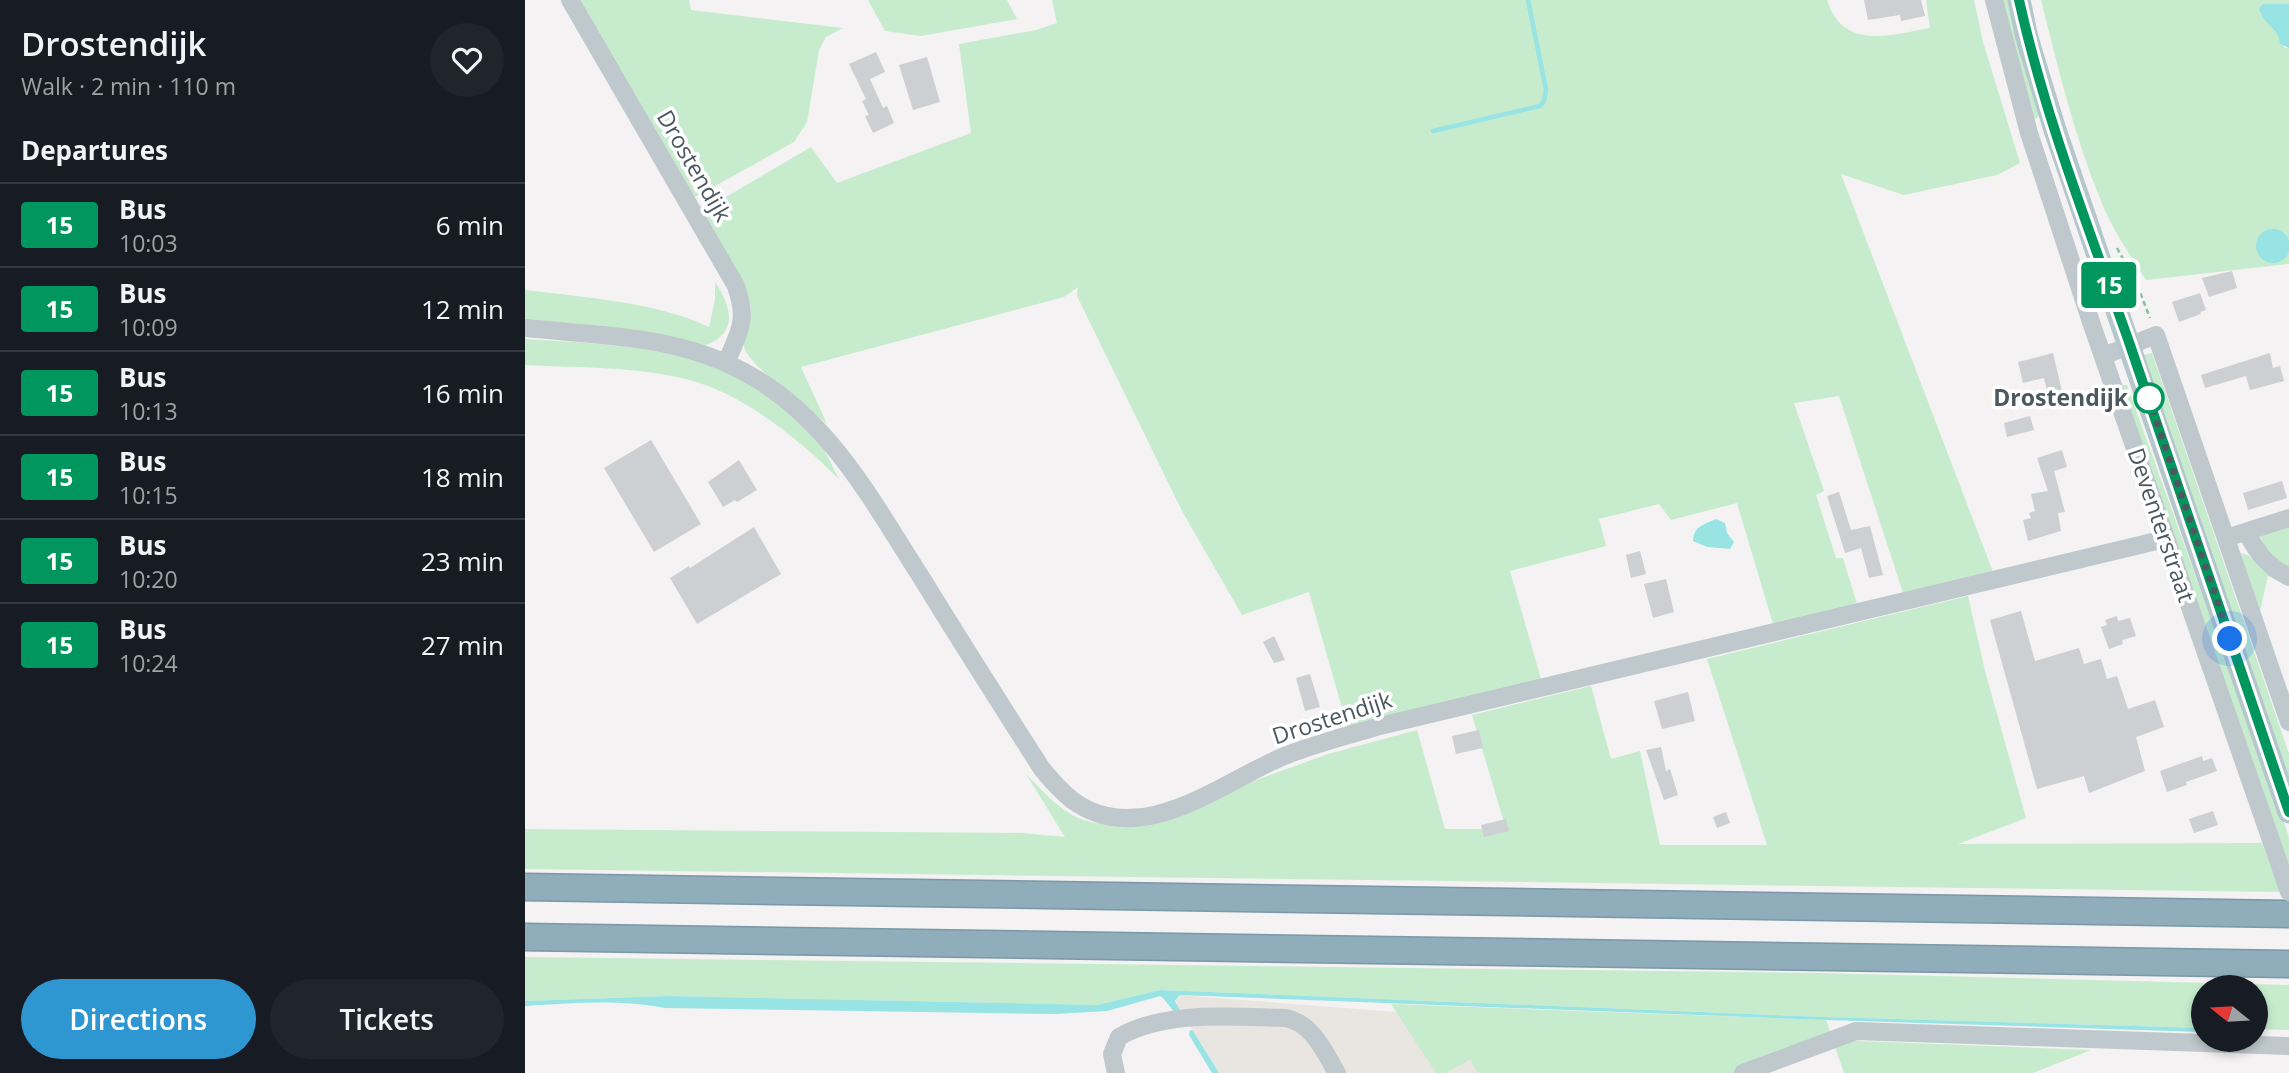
<!DOCTYPE html>
<meta charset="utf-8">
<style>
body{margin:0;font-family:"Open Sans",sans-serif;background:#20242c;color:#f1f3f6;height:100vh;display:flex;flex-direction:column;font-size:26px;white-space:nowrap}
*{box-sizing:border-box;margin:0}
p{font-size:23px;color:#9ea1a6}
.icon{flex:none;width:38px;height:38px;fill:none;stroke:currentColor;stroke-width:2;stroke-linecap:round;stroke-linejoin:round}
.map{position:relative;flex:1;overflow:hidden}
.side{display:flex;flex-direction:column;background:#171b24;width:525px}
.side>*{flex:none}
.badge{padding:0 14px;border-radius:5px;font-size:24px;line-height:46px}
.needle{width:46px;rotate:288deg}
.controls{position:absolute;left:1666px;top:975px;display:grid;gap:14px}
.controls a{display:grid;place-items:center;width:77px;height:77px;border-radius:50%;background:#171b24;box-shadow:0 4px 10px #0003;font-size:35px}
.you{position:absolute;width:35px;height:35px;margin:-18px;border:5px solid #fff;border-radius:50%;background:#1a73e8;box-shadow:0 0 0 10px #1a73e833}
.map>.badge{position:absolute;translate:-50% -50%;box-shadow:0 0 0 4px #fff}
h2{padding:0 21px;font-size:26px;line-height:63px}
.round{display:grid;place-items:center;flex:none;width:74px;height:74px;border-radius:37px;background:#20242c}
.overview{display:flex;align-items:center;justify-content:space-between;height:119px;padding:0 21px}
h1{font-size:33px;font-weight:600;line-height:52px}
.button{display:flex;gap:14px;margin-top:auto;padding:14px 21px}
.button a{flex:1;height:80px;border-radius:42px;background:#2e97d2;color:#fff;font-size:28px;font-weight:600;line-height:80px;text-align:center}
.button a+a{background:#20242c;color:#f1f3f6}
ul{padding:0;list-style:none}
li{display:flex;align-items:center;gap:21px;height:84px;padding:0 21px;border-top:2px solid #363941}
li div{flex:1}
li b{display:block;font-size:26px}
li em{font-style:normal}
li .badge{min-width:77px;font-weight:700;text-align:center}
main{display:flex;flex:1;min-height:0}
.map>svg:first-child{display:block}
.commercial{fill:#e9e5e0}
.green{fill:#c6eccd}
.water{fill:#98e3e4}
.lines{fill:none;stroke-linecap:round;stroke-linejoin:round}
.stream{stroke:#98e3e4;stroke-width:4.5}
.building{fill:#ccd0d3}
.highway-casing{stroke:#7a98a6;stroke-width:29}
.path{stroke:#81c696;stroke-width:2.5;stroke-dasharray:5 3.5;stroke-linecap:butt}
.minor{stroke:#bfc8cc;stroke-width:18}
.major{stroke:#b5c6cd;stroke-width:23}
.highway{stroke:#8fadba;stroke-width:26}
.line-casing{stroke:#fff;stroke-width:16}
.line{stroke:#00965e;stroke-width:10}
.walk{stroke:#4b585d;stroke-width:7;stroke-dasharray:0 12.6}
.stop-dot{fill:#fff;stroke:#00965e;stroke-width:3.5}
.labels{text-anchor:middle;stroke-width:7;stroke-linejoin:round;paint-order:stroke}
.street-label{font-size:23px;fill:#4b585d;stroke:#fff}
.stop-label{font-size:23px;font-weight:bold;fill:#4b585d;stroke:#fff;text-anchor:end}
</style>
<main>
<section class="side">
<div class="overview"><div><h1>Drostendijk</h1><p>Walk · 2 min · 110 m</p></div><a class="round"><svg class="icon" aria-label="heart" viewBox="0 0 24 24"><path d="M12 20l-8-8c-3-5 5-10 8-4 3-6 11-1 8 4z"/></svg></a></div>
<h2>Departures</h2>
<ul>
<li><span class="badge" style="background:#00965e;color:#fff">15</span><div><b>Bus</b><p>10:03</p></div><em>6 min</em></li>
<li><span class="badge" style="background:#00965e;color:#fff">15</span><div><b>Bus</b><p>10:09</p></div><em>12 min</em></li>
<li><span class="badge" style="background:#00965e;color:#fff">15</span><div><b>Bus</b><p>10:13</p></div><em>16 min</em></li>
<li><span class="badge" style="background:#00965e;color:#fff">15</span><div><b>Bus</b><p>10:15</p></div><em>18 min</em></li>
<li><span class="badge" style="background:#00965e;color:#fff">15</span><div><b>Bus</b><p>10:20</p></div><em>23 min</em></li>
<li><span class="badge" style="background:#00965e;color:#fff">15</span><div><b>Bus</b><p>10:24</p></div><em>27 min</em></li>
</ul>
<div class="button"><a>Directions</a><a>Tickets</a></div>
</section>
<div class="map">
<svg width="1764" height="1073" viewBox="0 0 1764 1073">
<rect width="100%" height="100%" fill="#f4f2f2"/>
<path class="commercial" d="M653,995L872,1012L911,1073H694L655,1010L650,998Z
M945,1060L953,1073H921Z"/>
<path class="green" d="M49,0H164L166,10L318,28L301,37L294,50L282,122L269,142L165,200Z
M343,0H482L492,19L396,36L360,31Z
M527,0H1302C1318,51 1365,35 1405,28L1401,0H1449L1458,42L1495,163L1472,175L1379,195L1316,174L1468,572L1378,593L1314,396L1269,403L1299,491L1291,495L1311,558H1318L1332,604L1248,624L1212,503L1146,520L1134,504L1074,519L1081,546L985,571L1016,679L823,729L784,592L717,615L657,511L552,296L553,287L539,297L276,367L302,424C286,410 220,363 219,346C218,332 228,319 225,304L175,216L179,210L286,147L312,183L446,133L434,44L511,30L532,23Z
M1472,0H1484L1515,115L1506,123Z
M1516,0H1764V4H1744L1734,13L1750,30L1760,48H1764V264L1621,280C1605,255 1587,229 1576,201C1549,136 1533,67 1516,0Z
M190,282C208,308 213,335 178,346L0,325V290C57,297 132,302 184,327L190,300Z
M0,339C79,344 159,346 230,384C244,391 276,421 287,433C299,446 306,464 314,479C275,440 219,394 164,380C112,366 54,368 0,365Z
M1627,353L1764,754V784L1618,355Z
M1602,385L1764,837V878L1594,386Z
M1764,524V569L1743,555L1735,535Z
M1715,553L1723,555L1737,570L1764,583V586L1743,576L1735,611Z
M1443,596L1460,671L1501,818L1433,844L1737,843L1755,892L0,869V829L497,833L540,837L501,774C541,815 551,827 610,824L803,754L892,730L920,829H981L947,715L1066,686L1086,759L1115,751L1135,845H1242L1182,659Z
M0,957L1294,973L1764,985V1030L1731,1029V987H1678V1028L1299,1017L635,990L572,1005L143,996L0,1001Z
M866,1004L1301,1020L1308,1040L1566,1050L1508,1073H1319L1308,1041L1229,1073H953L945,1060L921,1073H911Z"/>
<path class="water" d="M1738,4H1764V48L1755,44C1754,27 1736,23 1734,8Z
M1731 246a17 17 0 1 1 34 0a17 17 0 1 1-34 0Z
M1191,519L1200,523L1202,533L1209,542L1205,549L1182,547L1168,541C1169,526 1178,525 1191,519Z
M635,990L1299,1017L1678,1028V1032L1301,1020L654,995L650,1001L655,1010L650,1013L638,998L635,996L582,1011L530,1014L140,1008C95,999 46,1003 0,1006V1001L143,996L572,1005Z
M665,1030L668,1031L694,1073H687L664,1035Z"/>
<g class="lines">
<path class="stream" d="M908,131L1015,106L1019,101L1021,90L1003,0"/>
</g>
<path class="building" d="M1339,0H1396L1400,16L1376,21L1375,15L1343,20Z
M351,52L360,72L345,79L358,108L362,106L369,123L348,133L340,116L344,115L337,101L341,99L324,64Z
M402,57L415,102L388,110L374,65Z
M1707,271L1712,288L1684,297L1677,278Z
M1675,293L1681,310L1675,312L1676,314L1654,322L1647,302Z
M1528,353L1539,400L1525,404L1519,378L1498,383L1493,362Z
M1745,353L1748,368L1755,366L1759,381L1725,390L1721,376L1680,388L1676,375Z
M1505,416L1509,430L1482,437L1479,423Z
M126,440L176,524L129,552L79,468Z
M1537,450L1542,467L1529,471L1540,512L1533,513L1536,531L1503,541L1498,520L1506,518L1504,513L1510,511L1506,494L1523,491L1512,458Z
M214,460L232,490L212,502L210,500L198,507L183,482Z
M1757,481L1762,498L1723,510L1718,493Z
M1314,492L1326,530L1345,526L1358,575L1344,578L1336,548L1320,553L1302,496Z
M229,527L256,574L172,624L145,578L164,566L165,568Z
M1115,551L1121,574L1106,578L1101,555Z
M1141,579L1149,612L1128,618L1119,584Z
M1496,611L1510,661L1554,648L1559,664L1576,659L1582,679L1592,676L1603,709L1630,700L1639,727L1611,737L1620,771L1564,793L1559,776L1512,789L1465,620Z
M1592,616L1593,621L1605,618L1611,636L1597,640L1598,644L1584,649L1576,627L1582,625L1580,620Z
M749,636L760,660L749,663L738,642Z
M785,674L795,707L780,711L771,678Z
M1163,692L1170,721L1137,729L1129,701Z
M954,730L958,748L931,754L927,736Z
M1136,747L1141,771L1145,769L1153,795L1139,800L1121,750Z
M1677,756L1678,761L1687,758L1692,771L1661,782L1662,785L1642,792L1635,771Z
M1688,811L1693,825L1669,833L1664,819Z
M1201,812L1205,823L1192,828L1188,817Z
M981,819L984,831L959,837L956,825Z"/>
<g class="lines">
<g class="highway-casing">
<path id="highway" d="M0,887L1764,914
M0,937L1764,964"/>
</g>
<path class="path" d="M1592,248L1611,282L1625,318"/>
<path class="minor" d="M45,0L211,286C223,321 215,330 201,363
M1469,0L1504,133L1567,325L1764,892
M0,328C67,335 140,335 203,364C300,407 346,500 401,585C439,647 478,708 517,769C526,780 536,791 547,800C615,850 694,784 757,757C788,744 822,736 855,726L1640,539
M1578,356L1631,335L1764,722
M1722,533C1733,554 1742,566 1764,577
M1701,538L1764,518
M591,1073L587,1054L594,1037C641,1010 707,1017 761,1018C788,1024 799,1051 812,1073
M1218,1073L1331,1031L1764,1046"/>
<path class="major" d="M1494,0L1502,38L1530,130L1764,812"/>
<use href="#highway" class="highway"/>
</g>
<g class="lines">
<g class="line-casing">
<path id="line" d="M1494,0C1520,117 1564,229 1604,342C1658,498 1711,655 1764,812"/>
</g>
<use href="#line" class="line"/>
<path class="walk" d="M1624,398L1622,393L1705,639"/>
</g>
<circle class="stop-dot" cx="1624" cy="398" r="14"/>
<g class="labels">
<g class="street-label">
<text transform="translate(169 166) rotate(60)" y="8">Drostendijk</text>
<text transform="translate(1636 525) rotate(71)" y="8">Deventerstraat</text>
<text transform="translate(807 718) rotate(-18)" y="8">Drostendijk</text>
</g>
<g class="stop-label">
<text x="1603" y="406">Drostendijk</text>
</g>
</g>
</svg>
<div class="controls">
<a><svg class="needle" viewBox="-14 -14 28 28"><path d="M0-13l5 13h-10z" fill="#e53935"/><path d="M0 13l5-13h-10z" fill="#9ea1a6"/></svg></a>
</div>
<div class="you" style="left:1705px;top:639px"></div>
<b class="badge" style="left:1584px;top:285px;background:#00965e;color:#fff">15</b>
</div>
</main>
